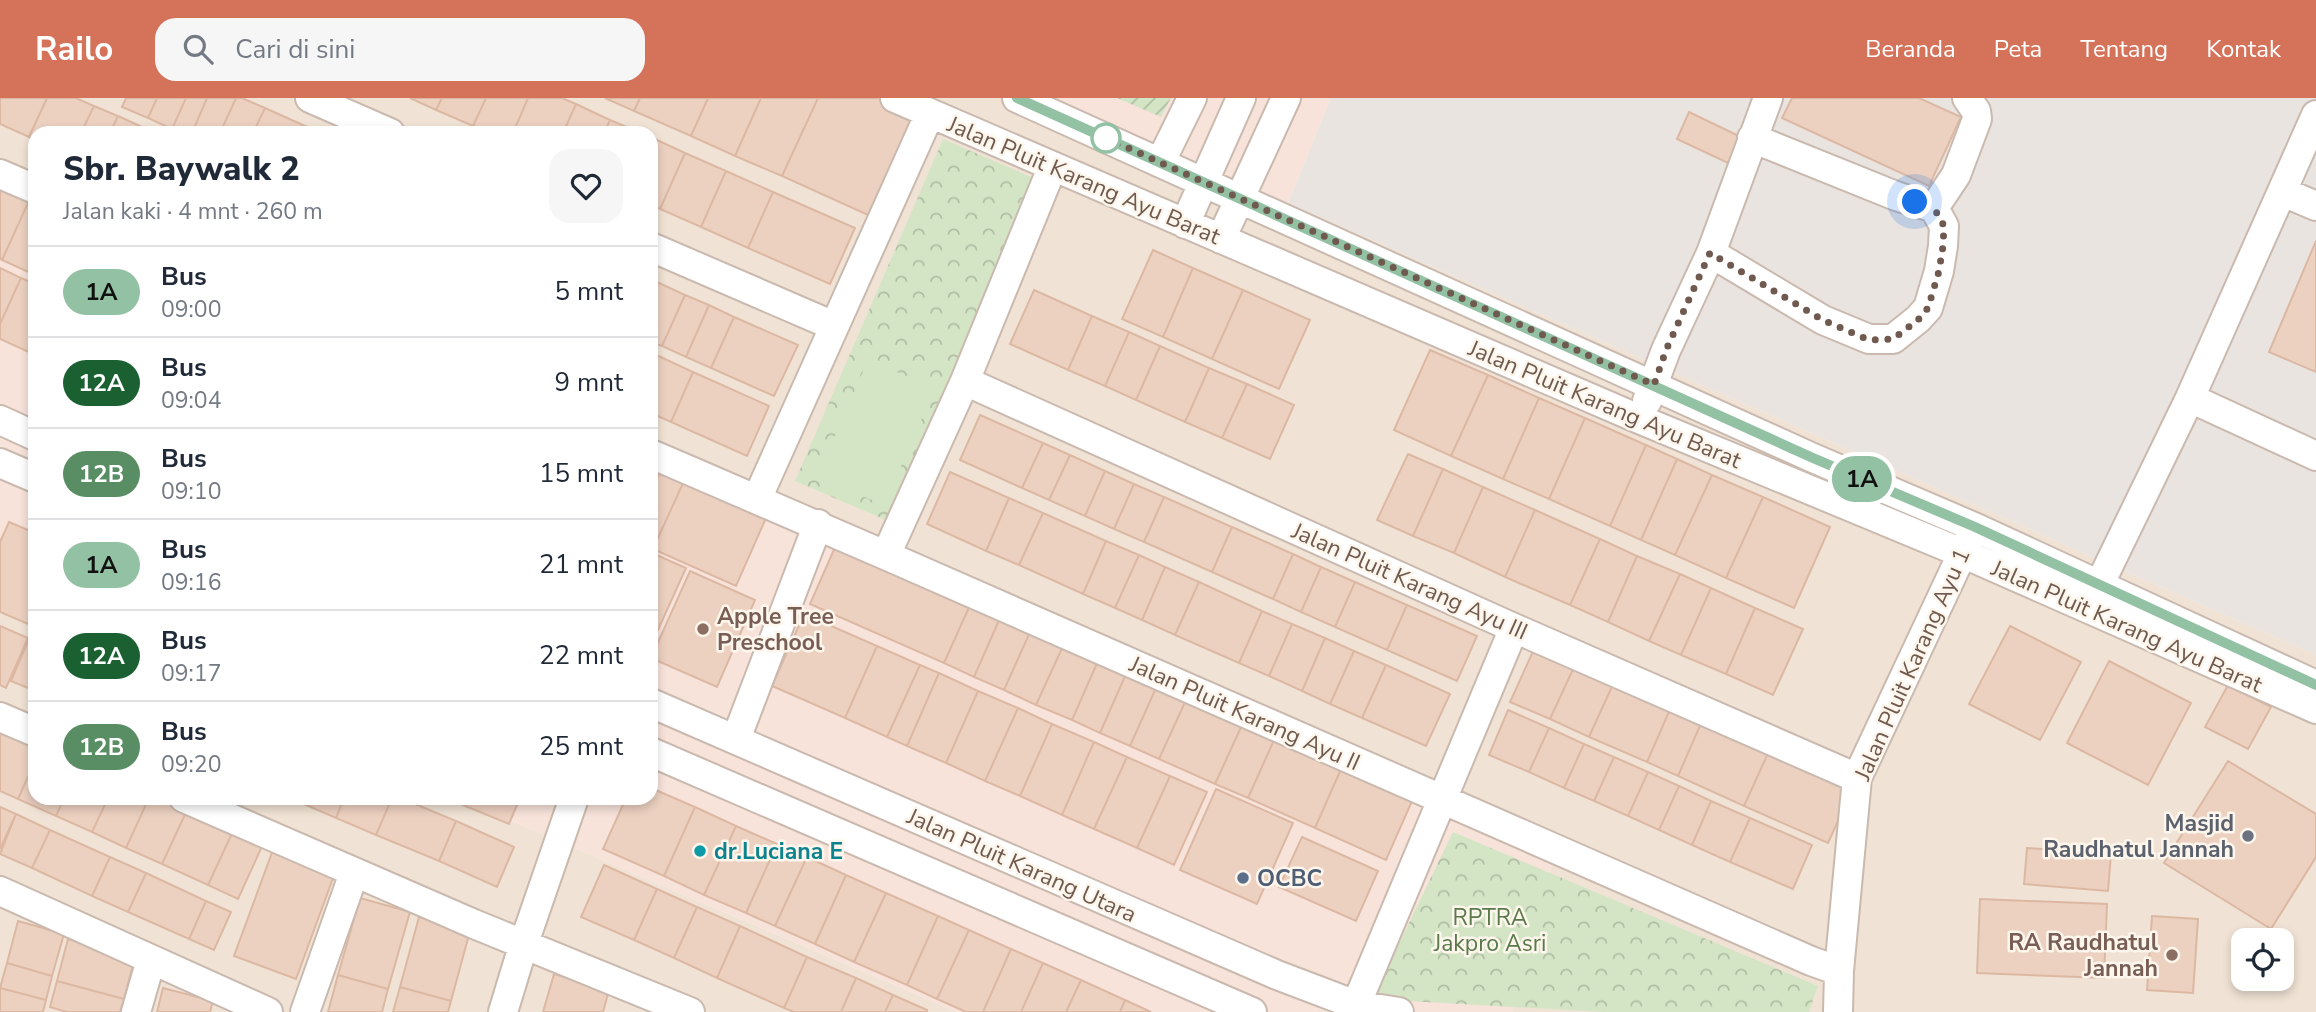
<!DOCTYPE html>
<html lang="id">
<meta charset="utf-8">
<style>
body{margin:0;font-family:"Nunito Sans",sans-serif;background:#f6f6f7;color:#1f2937;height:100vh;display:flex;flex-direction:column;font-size:26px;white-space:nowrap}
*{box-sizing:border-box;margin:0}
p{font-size:23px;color:#747a83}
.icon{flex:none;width:38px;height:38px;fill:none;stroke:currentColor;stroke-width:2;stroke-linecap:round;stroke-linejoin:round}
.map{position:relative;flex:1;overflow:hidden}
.drawer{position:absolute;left:28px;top:28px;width:630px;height:679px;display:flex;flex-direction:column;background:#fff;border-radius:21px;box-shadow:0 4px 10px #0003}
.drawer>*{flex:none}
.badge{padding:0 14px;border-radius:23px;font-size:24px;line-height:46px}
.tools{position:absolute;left:2231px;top:830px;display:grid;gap:14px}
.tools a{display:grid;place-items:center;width:63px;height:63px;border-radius:14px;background:#fff;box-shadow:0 4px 10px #0003;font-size:35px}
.you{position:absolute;width:35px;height:35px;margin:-18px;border:5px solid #fff;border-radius:50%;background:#1a73e8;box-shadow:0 0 0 10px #1a73e833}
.map>.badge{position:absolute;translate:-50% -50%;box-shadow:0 0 0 4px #fff}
.round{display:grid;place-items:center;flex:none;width:74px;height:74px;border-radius:21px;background:#f6f6f7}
.summary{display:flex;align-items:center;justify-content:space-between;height:119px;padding:0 35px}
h1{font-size:33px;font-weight:800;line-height:52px}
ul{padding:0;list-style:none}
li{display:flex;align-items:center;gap:21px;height:91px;padding:0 35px;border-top:2px solid #e0e1e3}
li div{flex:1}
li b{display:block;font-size:26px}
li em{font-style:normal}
li .badge{min-width:77px;font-weight:700;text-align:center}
header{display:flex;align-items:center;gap:42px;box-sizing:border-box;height:98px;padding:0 35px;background:#d5725a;color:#fff}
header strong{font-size:33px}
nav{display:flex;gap:38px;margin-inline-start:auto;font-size:24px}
.search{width:490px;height:63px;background:#f6f6f7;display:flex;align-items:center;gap:18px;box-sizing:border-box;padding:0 24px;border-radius:21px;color:#747a83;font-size:26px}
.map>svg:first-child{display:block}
.residential{fill:#f0e3d5;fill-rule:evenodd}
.commercial{fill:#f8e3db}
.industrial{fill:#eae4e0}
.park{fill:url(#park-crowns)}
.garden{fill:url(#garden-furrows)}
.pitch{fill:#d4e5c6}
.building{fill:#ecd1c1;stroke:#dcb8a3;stroke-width:2}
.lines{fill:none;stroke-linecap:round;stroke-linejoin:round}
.minor-casing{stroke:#cab9ae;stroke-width:32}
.minor{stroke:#fff;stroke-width:28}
.line-casing{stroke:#fff;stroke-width:16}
.line{stroke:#93c1a4;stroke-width:10}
.walk{stroke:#70594e;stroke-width:7;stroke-dasharray:0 12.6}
.stop-dot{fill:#fff;stroke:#93c1a4;stroke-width:3.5}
.education-dot{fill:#8d6e63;stroke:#fdf6ec;stroke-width:2.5}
.worship-dot{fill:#6b7280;stroke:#fdf6ec;stroke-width:2.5}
.culture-dot{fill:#0f9aa8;stroke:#fdf6ec;stroke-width:2.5}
.service-dot{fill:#5c6f8a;stroke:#fdf6ec;stroke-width:2.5}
.labels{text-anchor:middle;stroke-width:5;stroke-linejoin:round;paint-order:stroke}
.street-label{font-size:23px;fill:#70594e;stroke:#fdf6ec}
.education-label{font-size:23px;font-weight:bold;fill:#785e54;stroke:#fdf6ec;text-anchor:start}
.worship-label{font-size:23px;font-weight:bold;fill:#5b616d;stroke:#fdf6ec;text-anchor:end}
.culture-label{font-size:23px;font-weight:bold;fill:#0d838f;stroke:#fdf6ec;text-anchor:start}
.service-label{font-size:23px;font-weight:bold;fill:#4e5e75;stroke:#fdf6ec;text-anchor:start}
.park-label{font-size:23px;fill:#5a7a4b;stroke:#fdf6ec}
</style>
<header>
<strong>Railo</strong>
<div class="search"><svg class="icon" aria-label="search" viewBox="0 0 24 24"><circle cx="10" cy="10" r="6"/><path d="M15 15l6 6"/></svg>Cari di sini</div>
<nav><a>Beranda</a><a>Peta</a><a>Tentang</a><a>Kontak</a></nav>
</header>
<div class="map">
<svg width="2316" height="914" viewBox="0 0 2316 914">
<defs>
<pattern id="park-crowns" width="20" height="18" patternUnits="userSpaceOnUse" patternTransform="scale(1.75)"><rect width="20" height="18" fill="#d4e5c6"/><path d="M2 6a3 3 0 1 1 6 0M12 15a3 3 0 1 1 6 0" fill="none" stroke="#b0bda3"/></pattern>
<pattern id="garden-furrows" width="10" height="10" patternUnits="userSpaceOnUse" patternTransform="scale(1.75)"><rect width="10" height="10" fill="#d4e5c6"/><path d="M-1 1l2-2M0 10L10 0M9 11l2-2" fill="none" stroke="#b0bda3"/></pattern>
</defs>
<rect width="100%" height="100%" fill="#f9f1e6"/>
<path class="residential" d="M0,0H1043L1288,105L2316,557V914H1512L1556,751L651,362V35H35V98L0,83ZM2244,842H2282V880H2244Z
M0,503L35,518V700H458L957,914H0Z"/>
<path class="commercial" d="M1054,0H1331L1288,105Z
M0,83L35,98V518L0,503Z
M651,362L1556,750L1512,914H957L458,700H651Z"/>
<path class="industrial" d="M1331,0H2316V557L1288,105Z"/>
<path class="park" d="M943,41L1036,81L888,423L795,383Z
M1453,734L1818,888L1809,914H1603L1372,901Z"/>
<path class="garden" d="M1117,0H1171L1161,19Z"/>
<path class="pitch" d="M868,262L935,290L884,407L817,379Z"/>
<path class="building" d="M0,0H47L29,39L0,26Z
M47,0H76L94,8L81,35H35V42L29,39Z
M126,0H157L148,20L122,9Z
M157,0H186L172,31L148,20Z
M186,0H207L192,35H181L172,31Z
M207,0H236L220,35H192Z
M236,0H242L265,10L253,35H220Z
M410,0H442L436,12Z
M442,0H486L473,28L436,12Z
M486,0H528L513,35H489L473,28Z
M528,0H562L576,6L563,35H513Z
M605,0H640L634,13Z
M640,0H708L691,38L634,13Z
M708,0H761L735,58L691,38Z
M761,0H818L782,78L735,58Z
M818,0H879L914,16L868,117L782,78Z
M1792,0H1919L1961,19L1929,88L1782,20Z
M576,6L610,22L604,35H563Z
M94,8L118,18L110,35H81Z
M265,10L314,32L312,35H253Z
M1689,14L1741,39L1728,65L1677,41Z
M118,18L151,33L150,35H110Z
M610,22L641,35H604Z
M655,41L685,55L660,111L651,107V50Z
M685,55L726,73L701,129L660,111Z
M726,73L773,94L748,150L701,129Z
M0,80L33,94L2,162L0,161Z
M33,94L35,95V177L2,162Z
M773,94L855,130L830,186L748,150Z
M2316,143V274L2269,254Z
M1153,152L1193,170L1163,239L1122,221Z
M0,170L21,180L0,226Z
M1193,170L1243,192L1212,261L1163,239Z
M21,180L35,186L33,256L0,241V226Z
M657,184L685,197L662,248L651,244V197Z
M1034,192L1092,218L1068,272L1010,246Z
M1243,192L1310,222L1279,291L1212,261Z
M685,197L709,207L686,259L662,248Z
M709,207L734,219L711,270L686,259Z
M1092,218L1129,234L1105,288L1068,272Z
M734,219L798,247L774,298L711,270Z
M1129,234L1160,248L1136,302L1105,288Z
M1160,248L1209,270L1185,324L1136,302Z
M1430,252L1488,277L1451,358L1394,332Z
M652,255L693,274L671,324L651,315Z
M1209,270L1247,286L1222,340L1185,324Z
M693,274L769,308L747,358L671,324Z
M1488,277L1539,300L1503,381L1451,358Z
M1247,286L1294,307L1270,361L1222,340Z
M1539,300L1585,320L1549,401L1503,381Z
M980,317L1043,345L1022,390L960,362Z
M1585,320L1646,347L1610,428L1549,401Z
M1043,345L1070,357L1049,402L1022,390Z
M1646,347L1677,361L1641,442L1610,428Z
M1408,356L1443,371L1413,438L1377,422Z
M1070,357L1105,373L1085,418L1049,402Z
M1677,361L1712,377L1675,457L1641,442Z
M1443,371L1483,389L1454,455L1413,438Z
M660,373L684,383L653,451L651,450V394Z
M1105,373L1134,386L1114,431L1085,418Z
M950,374L1009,400L986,453L927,426Z
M1712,377L1763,399L1726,480L1675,457Z
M684,383L766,420L736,488L653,451Z
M1134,386L1164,399L1144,444L1114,431Z
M1483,389L1535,412L1505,479L1454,455Z
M1164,399L1232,429L1212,474L1144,444Z
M1763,399L1830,429L1794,510L1726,480Z
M1009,400L1043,415L1019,467L986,453Z
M1535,412L1600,441L1570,507L1505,479Z
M1043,415L1106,443L1083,496L1019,467Z
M9,424L35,435V529L0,514V444Z
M1232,429L1293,456L1273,501L1212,474Z
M1600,441L1637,458L1608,524L1570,507Z
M1106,443L1139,457L1115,510L1083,496Z
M836,447L970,507L944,565L810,506Z
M652,455L686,470L658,532L651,529Z
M1293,456L1321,469L1301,514L1273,501Z
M1139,457L1165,469L1142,522L1115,510Z
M1637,458L1680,476L1649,543L1608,524Z
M1165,469L1199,484L1175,537L1142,522Z
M1321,469L1355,484L1335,529L1301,514Z
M690,473L755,502L717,589L651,560Z
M1680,476L1711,490L1681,557L1649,543Z
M1199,484L1262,513L1239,565L1175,537Z
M1355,484L1407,507L1387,552L1335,529Z
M1711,490L1755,510L1726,576L1681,557Z
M970,507L1000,520L974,579L944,565Z
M1407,507L1477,538L1457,583L1387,552Z
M1755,510L1803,531L1773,597L1726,576Z
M1262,513L1292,526L1269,578L1239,565Z
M804,516L877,548L845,620L772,588Z
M1000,520L1030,534L1004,592L974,579Z
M1292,526L1325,540L1302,593L1269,578Z
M0,528L28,540L6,590L0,587Z
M2010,528L2081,564L2040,642L1969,606Z
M1030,534L1063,548L1036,607L1004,592Z
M1325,540L1354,553L1330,606L1302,593Z
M29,541L35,543V593L11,583Z
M877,548L920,567L887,639L845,620Z
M1063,548L1098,563L1072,622L1036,607Z
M1535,549L1575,567L1550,621L1510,604Z
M1354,553L1386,567L1362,620L1330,606Z
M1098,563L1126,576L1100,635L1072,622Z
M2109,563L2191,605L2148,687L2067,645Z
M920,567L939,575L907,648L887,639Z
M1386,567L1450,596L1426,648L1362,620Z
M1575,567L1614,584L1589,639L1550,621Z
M939,575L978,593L946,665L907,648Z
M1126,576L1156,590L1130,648L1100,635Z
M1614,584L1671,609L1647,664L1589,639Z
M2228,587L2271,609L2248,651L2205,629Z
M1156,590L1186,602L1159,661L1130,648Z
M978,593L1018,610L985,683L946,665Z
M1186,602L1242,627L1215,686L1159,661Z
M1671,609L1702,623L1678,678L1647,664Z
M1018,610L1052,626L1020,698L985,683Z
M1508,612L1549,630L1529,674L1489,657Z
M1702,623L1769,653L1744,708L1678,678Z
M0,625L35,641V663L18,701L0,693Z
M1052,626L1094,644L1062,717L1020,698Z
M1242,627L1274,642L1248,700L1215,686Z
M1549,630L1584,646L1564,690L1529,674Z
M1274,642L1341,671L1315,730L1248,700Z
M1094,644L1127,659L1094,731L1062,717Z
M1584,646L1614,659L1594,703L1564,690Z
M1769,653L1853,690L1828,745L1744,708Z
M1127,659L1170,678L1137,750L1094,731Z
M1614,659L1648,674L1628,718L1594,703Z
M35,663V700H64L56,718L18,701Z
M2228,663L2316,716V759L2271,831L2164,765Z
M1341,671L1412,703L1386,762L1315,730Z
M1648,674L1679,688L1659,732L1628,718Z
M1170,678L1207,694L1174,767L1137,750Z
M1679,688L1711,703L1692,747L1659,732Z
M651,690L695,709L664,778L603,751L626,700H651Z
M1216,691L1293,725L1257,806L1180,772Z
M64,700H108L92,734L56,718Z
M108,700H149L126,750L92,734Z
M149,700H166L188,710L162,766L126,750Z
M290,700H344L336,720Z
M344,700H392L376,737L336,720Z
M392,700H401L456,723L439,763L376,737Z
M446,700H520L509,726Z
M1711,703L1750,720L1730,764L1692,747Z
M0,709L16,716L0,751Z
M695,709L736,728L704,797L664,778Z
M188,710L234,731L208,787L162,766Z
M16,716L50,732L32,770L0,756Z
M1750,720L1812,747L1793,791L1730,764Z
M456,723L514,749L497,789L439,763Z
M736,728L777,746L746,815L704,797Z
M234,731L264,744L238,801L208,787Z
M50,732L110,759L92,798L32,770Z
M1302,739L1378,773L1356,823L1279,789Z
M777,746L807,759L775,828L746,815Z
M274,749L336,772L296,881L234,858Z
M2027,750L2111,756L2108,793L2024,786Z
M110,759L146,775L128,814L92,798Z
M807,759L846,777L815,846L775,828Z
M604,767L657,791L634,842L581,819Z
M146,775L206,803L189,841L128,814Z
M846,777L886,795L854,864L815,846Z
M657,791L697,809L674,860L634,842Z
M886,795L938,818L907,887L854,864Z
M360,800L410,814L388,891L338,877Z
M1980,801L2107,806L2104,880L1977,875Z
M206,803L231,814L214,852L189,841Z
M697,809L740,828L717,880L674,860Z
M938,818L969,832L937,901L907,887Z
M2152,818L2198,821L2193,895L2147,892Z
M419,819L470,833L451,903L400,889Z
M18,823L64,836L52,878L7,865Z
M740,828L807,859L784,910L717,880Z
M969,832L1011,851L983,914H966L937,901Z
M68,841L135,859L124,901L57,883Z
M1011,851L1043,865L1021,914H983Z
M807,859L856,880L841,914H794L784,910Z
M7,865L52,878L46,902L0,890Z
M1043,865L1081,882L1066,914H1021Z
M554,876L609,892L603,914H543Z
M338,877L388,891L382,914H328Z
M856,880L893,897L885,914H841Z
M1081,882L1125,902L1120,914H1066Z
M57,883L124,901L120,914H67L50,909Z
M400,889L451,903L448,914H393Z
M0,890L46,902L43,914H0Z
M163,890L213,903L210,914H157Z
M893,897L927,912V914H885Z
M1125,902L1151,914H1120Z"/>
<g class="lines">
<g class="minor-casing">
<path id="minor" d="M310,0L390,35
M895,0L1639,321L1962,455L2316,611
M1017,0L1813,360L1974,429L2316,587
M1752,40L1896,98L1934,110L1956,77L1977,21L1976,13L1967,0
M1160,65L1192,0
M0,76L35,91
M2283,94L2316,108
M1185,126L1241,0
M1221,141L1286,0
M651,149L834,228
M1711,155L1823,222L1869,241H1893L1918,221L1928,210L1939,173L1943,148L1944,128L1934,110
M965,283L1514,530L1857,680
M2190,300L2316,358
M1647,303L1666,252L1711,155L1768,0
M0,322L35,338
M651,356C1039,522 1424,695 1811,863L1839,873
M0,365L35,380
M757,401L930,15
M886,457L965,283L1052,70
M2091,504L2190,300L2316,17
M651,605L1277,877L1356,907L1399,914
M0,619L35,634
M736,641L818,426
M651,654L1252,914
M184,700L474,826L690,914
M0,793L268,914
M1356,907L1514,530
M136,914L151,862
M305,914L354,775
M503,914L524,845L574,700
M1838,914L1839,873L1857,680L1970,439"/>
</g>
<use href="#minor" class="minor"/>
</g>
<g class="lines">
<g class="line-casing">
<path id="line" d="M1017,0L1813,360L1975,429L2316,587"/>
</g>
<use href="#line" class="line"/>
<path class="walk" d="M1106,40L1654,287L1666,252L1710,155L1823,222L1869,242L1893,241L1918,222L1928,210L1939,173L1943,148L1944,128L1934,110L1915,104"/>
</g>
<circle class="stop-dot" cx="1106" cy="40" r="14"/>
<g class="education-dot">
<circle cx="703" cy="531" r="7"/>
<circle cx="2172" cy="857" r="7"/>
</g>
<circle class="worship-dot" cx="2248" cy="738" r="7"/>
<circle class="culture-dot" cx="700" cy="753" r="7"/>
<circle class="service-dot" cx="1243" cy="780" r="7"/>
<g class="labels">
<g class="street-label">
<text transform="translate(1084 82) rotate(23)" y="8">Jalan Pluit Karang Ayu Barat</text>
<text transform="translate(1605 306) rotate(23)" y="8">Jalan Pluit Karang Ayu Barat</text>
<text transform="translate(1410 483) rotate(24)" y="8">Jalan Pluit Karang Ayu III</text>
<text transform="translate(2127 528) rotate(24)" y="8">Jalan Pluit Karang Ayu Barat</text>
<text transform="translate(1912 566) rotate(-66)" y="8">Jalan Pluit Karang Ayu 1</text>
<text transform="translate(1245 615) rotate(24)" y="8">Jalan Pluit Karang Ayu II</text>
<text transform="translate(1022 767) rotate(24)" y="8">Jalan Pluit Karang Utara</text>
</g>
<g class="education-label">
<text x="717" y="526">Apple Tree<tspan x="717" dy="26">Preschool</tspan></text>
<text x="2158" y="852" text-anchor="end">RA Raudhatul<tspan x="2158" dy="26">Jannah</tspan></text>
</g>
<g class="worship-label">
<text x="2234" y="733">Masjid<tspan x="2234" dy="26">Raudhatul Jannah</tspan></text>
</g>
<g class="culture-label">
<text x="714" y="761">dr.Luciana E</text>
</g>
<g class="service-label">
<text x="1257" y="788">OCBC</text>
</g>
<g class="park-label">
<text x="1490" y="827">RPTRA<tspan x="1490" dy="26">Jakpro Asri</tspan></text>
</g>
</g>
</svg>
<div class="tools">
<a><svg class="icon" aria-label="locate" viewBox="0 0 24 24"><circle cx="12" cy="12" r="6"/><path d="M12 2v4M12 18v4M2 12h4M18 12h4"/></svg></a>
</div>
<div class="you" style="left:1915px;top:104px"></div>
<b class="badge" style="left:1862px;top:381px;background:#93c1a4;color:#111">1A</b>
<section class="drawer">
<div class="summary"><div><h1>Sbr. Baywalk 2</h1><p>Jalan kaki · 4 mnt · 260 m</p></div><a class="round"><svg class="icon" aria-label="heart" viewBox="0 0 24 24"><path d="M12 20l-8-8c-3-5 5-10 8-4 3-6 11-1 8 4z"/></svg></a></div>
<ul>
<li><span class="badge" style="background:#93c1a4;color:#111">1A</span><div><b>Bus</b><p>09:00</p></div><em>5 mnt</em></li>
<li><span class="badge" style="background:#1b6031;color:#fff">12A</span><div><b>Bus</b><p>09:04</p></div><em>9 mnt</em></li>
<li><span class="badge" style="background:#598e64;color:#fff">12B</span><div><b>Bus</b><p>09:10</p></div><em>15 mnt</em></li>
<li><span class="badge" style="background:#93c1a4;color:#111">1A</span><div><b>Bus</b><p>09:16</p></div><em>21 mnt</em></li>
<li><span class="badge" style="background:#1b6031;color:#fff">12A</span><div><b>Bus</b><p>09:17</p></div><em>22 mnt</em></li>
<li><span class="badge" style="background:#598e64;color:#fff">12B</span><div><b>Bus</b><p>09:20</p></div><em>25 mnt</em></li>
</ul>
</section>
</div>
